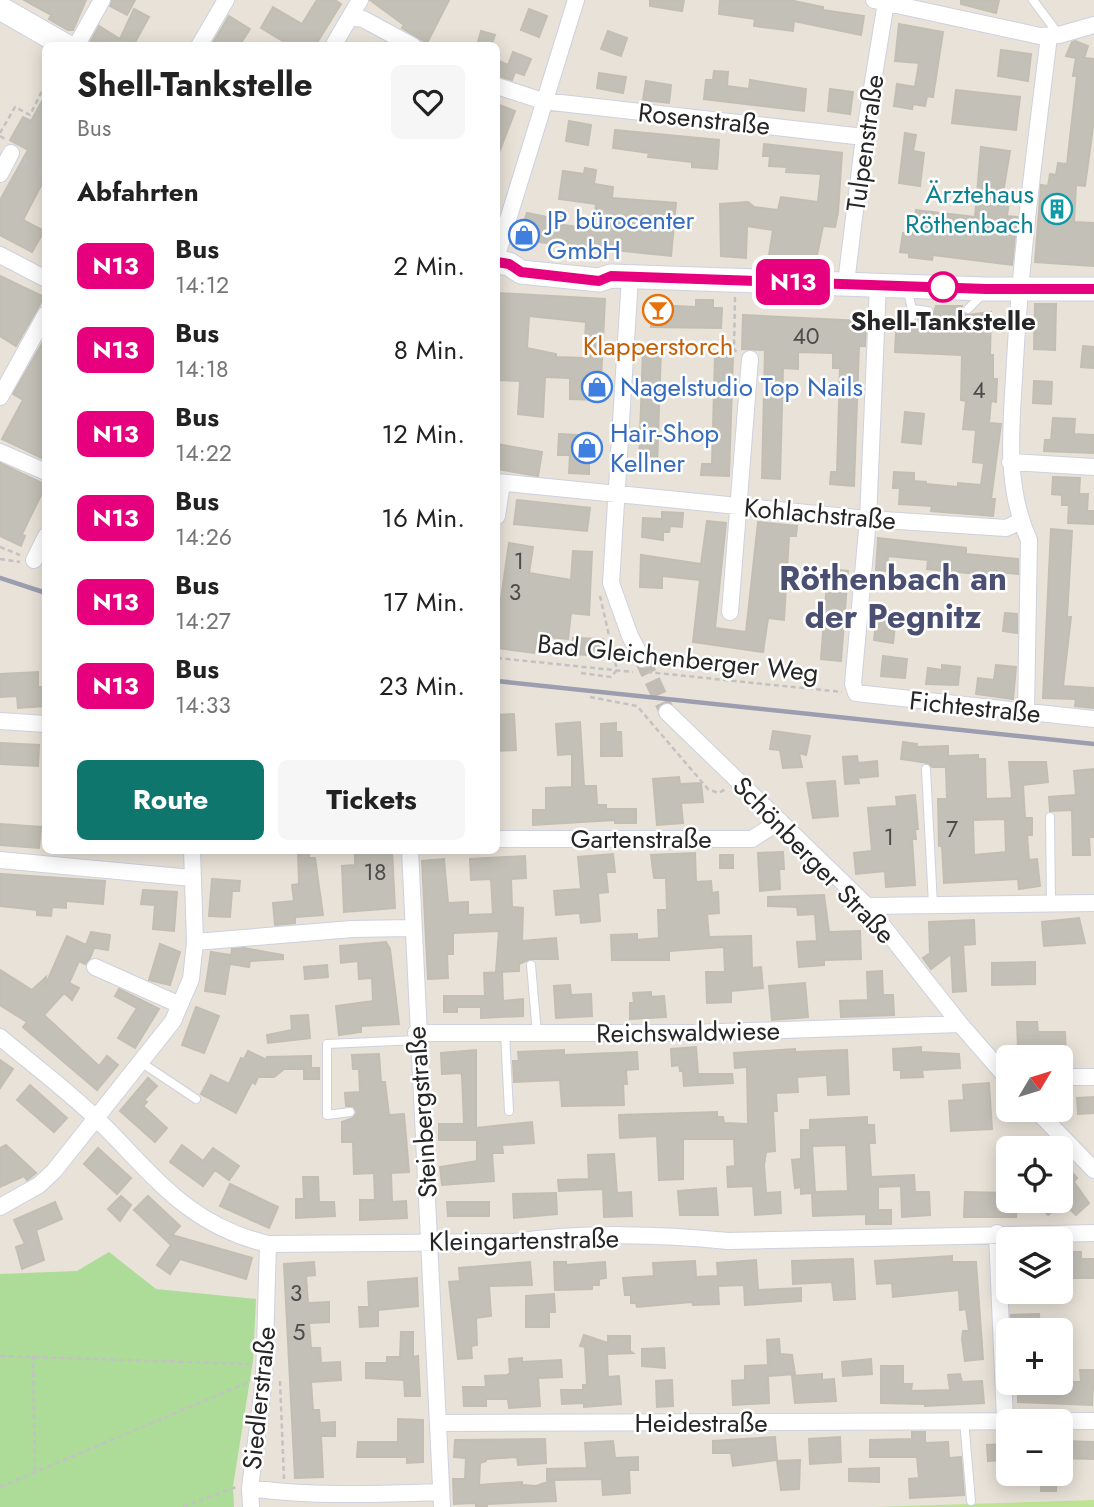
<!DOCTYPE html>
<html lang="de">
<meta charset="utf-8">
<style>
body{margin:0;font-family:Jost,sans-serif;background:#f6f6f6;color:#222;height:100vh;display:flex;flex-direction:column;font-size:26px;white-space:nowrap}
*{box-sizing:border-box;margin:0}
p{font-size:23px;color:#767676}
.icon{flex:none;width:38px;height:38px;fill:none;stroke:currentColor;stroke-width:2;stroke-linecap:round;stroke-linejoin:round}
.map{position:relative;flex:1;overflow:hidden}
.sheet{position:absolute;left:42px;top:42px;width:458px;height:812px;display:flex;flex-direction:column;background:#fff;border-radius:10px;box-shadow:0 4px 18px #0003}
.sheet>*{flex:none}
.badge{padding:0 14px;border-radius:10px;font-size:24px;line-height:46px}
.needle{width:46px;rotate:52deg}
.buttons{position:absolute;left:996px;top:1045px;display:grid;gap:14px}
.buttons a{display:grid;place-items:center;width:77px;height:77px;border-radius:10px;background:#fff;box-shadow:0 4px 18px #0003;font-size:35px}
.map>.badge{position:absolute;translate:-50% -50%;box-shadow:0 0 0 4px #fff}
h2{padding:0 35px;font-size:26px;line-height:63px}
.round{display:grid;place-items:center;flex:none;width:74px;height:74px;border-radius:10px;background:#f6f6f6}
.head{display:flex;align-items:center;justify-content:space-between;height:119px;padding:0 35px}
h1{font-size:33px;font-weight:700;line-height:52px}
.action{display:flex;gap:14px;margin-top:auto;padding:14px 35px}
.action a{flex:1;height:80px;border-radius:10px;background:#0f766e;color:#fff;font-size:28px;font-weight:700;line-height:80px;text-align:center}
.action a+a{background:#f6f6f6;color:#222}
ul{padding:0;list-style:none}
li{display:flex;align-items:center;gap:21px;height:84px;padding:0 35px}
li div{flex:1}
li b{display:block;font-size:26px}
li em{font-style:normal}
li .badge{min-width:77px;font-weight:700;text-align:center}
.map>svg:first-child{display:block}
.green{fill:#acdc98}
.pitch{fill:#bee394}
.building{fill:#c3c0b7;stroke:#c3beb3;stroke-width:2;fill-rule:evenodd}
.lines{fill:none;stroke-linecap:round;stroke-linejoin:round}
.street-tunnel{stroke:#c1bcb4;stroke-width:16;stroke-dasharray:16 8;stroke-linecap:butt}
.lane-casing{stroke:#ced1df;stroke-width:10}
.street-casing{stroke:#ced1df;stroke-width:18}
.secondary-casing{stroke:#ced1df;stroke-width:25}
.path{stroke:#c2c2c2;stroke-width:2.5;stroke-dasharray:5 3.5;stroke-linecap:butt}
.lane{stroke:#fff;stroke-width:8}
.street{stroke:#fff;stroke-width:16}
.secondary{stroke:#fff;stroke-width:23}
.rail{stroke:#9c9eb0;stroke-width:4.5}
.line-casing{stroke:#fff;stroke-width:16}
.line{stroke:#e6007e;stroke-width:10}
.stop-dot{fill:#fff;stroke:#e6007e;stroke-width:3.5}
.labels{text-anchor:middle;stroke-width:5;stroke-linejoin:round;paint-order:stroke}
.number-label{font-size:23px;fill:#4d4c4a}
.street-label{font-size:26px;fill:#262626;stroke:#fff}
.culture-label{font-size:26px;fill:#0d838f;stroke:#fff;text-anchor:end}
.shop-label{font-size:26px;fill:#366cbe;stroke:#fff;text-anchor:start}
.stop-label{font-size:26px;font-weight:bold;fill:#262626;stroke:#fff}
.food-label{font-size:26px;fill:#c56008;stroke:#fff}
.district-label{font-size:33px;font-weight:bold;fill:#4b5073;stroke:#fff}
</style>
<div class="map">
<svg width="1094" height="1507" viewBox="0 0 1094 1507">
<rect width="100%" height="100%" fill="#e8e2d8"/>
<path class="green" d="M109,1252L156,1289L256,1299L253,1361L233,1486L234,1507H0V1274L77,1271Z"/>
<path class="pitch" d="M1094,1500V1507H873Z"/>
<path class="building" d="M24,0H86L73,30H68L49,19L51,15Z
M112,0H135L127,15L110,6Z
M317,0H335L341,4L315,46H291L261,28L273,7L302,24Z
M370,0H449L427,43L402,28L404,25Z
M650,0H684L682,11L650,6Z
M720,0H789L823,7V10L864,16L861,35L794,21L793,31L754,26L755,19L719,14Z
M961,0H999L996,13L961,4Z
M134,9L149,17L133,46H99L91,41L99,26L120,39Z
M529,9L547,16L539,37L521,30Z
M229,16L250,29L239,46H211Z
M899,24L943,32L933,97L927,96L925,106L913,104L912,109L894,106L897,84L915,87L919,63L895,61Z
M481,31L495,35L491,46H477Z
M608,31L627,38L621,56L601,49Z
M1075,41L1088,46L1084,58L1094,59V120L1085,186L1076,185L1074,222L1094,223V266L1035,262L1041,185L1048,186L1050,174L1056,175L1058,163L1067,164L1077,76H1073L1076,58L1066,56L1072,42Z
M1001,50L1031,54L1028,81L998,76Z
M513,52L531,59L524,75L515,72L512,80L497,76L499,61L508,65Z
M714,71L728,72L727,86L749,89L750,80L806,89L804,111L704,99L706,80H713Z
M599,73L626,77L623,93L597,88Z
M646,81L671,85L669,103L643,100Z
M830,89L853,92L850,114L828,111Z
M956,90L1020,97L1016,130L952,123Z
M46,94V176L23,220L44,231L32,252L0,235V200L28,150L10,140L23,117L31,121Z
M497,104L515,111L498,155H497Z
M569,121L591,125L588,145L566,141Z
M615,130L719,140L717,169L692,167V162L648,157L649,153L613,148Z
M905,133L916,135L913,151L924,153L920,186L899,183Z
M764,144L842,153L838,212L835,227L823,226L816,260L769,255L773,230L747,226L746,258L721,256L720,204L748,202L754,207L778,210L781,197L818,202L821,174L786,172L787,167L769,166L770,156H763Z
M981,147L1010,151L1002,199L1009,200L1007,216L1017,217L1012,265L933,255L932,260L909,257V253L900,252L903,233L913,235L916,210L975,217Z
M585,168L596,170L594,184L613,187L612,198L676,203L671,256L518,240L527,213L552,218L553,212L565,214L563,225L593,229L596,204L559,199L563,171L584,174Z
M0,276L44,297L16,346L0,336Z
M498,293L605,299L600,400L570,399V378L545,377L543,417L518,414L520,381L497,380ZM529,316L586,322L584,358L556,357V354L527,348Z
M696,300H713V308H722L721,328L651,327L652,305L696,307Z
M1035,304H1056L1055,350L1034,349Z
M936,306H962V311L967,315L991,312L990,355H993V379H997L996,402L991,401L989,423L1001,424L991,499H995L993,516L931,511L932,506L899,504L900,488H893L894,472L914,473V481L926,482V484L958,487V483L981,485L984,463L973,462L976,430L963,429L966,401L961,400L962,355L895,352L896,332L905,327L913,329L920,317L933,315Z
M743,315L862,321V327H866L865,346H859L854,486L830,484L831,472H837L840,368H833V353L798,352V369L783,368L780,479L762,478L765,350L742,349Z
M46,337V460L2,439L23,400L13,394Z
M1083,346L1094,347V368L1081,367Z
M643,348L661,349L657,467L639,466Z
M715,355L733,356L729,476L701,475L702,464H712Z
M1034,381L1052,382L1051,404L1033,403Z
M905,412L924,414L921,444L902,442Z
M1053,418L1075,419L1074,434L1094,435V453L1044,451L1045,440H1051Z
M559,434L597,436L596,458L589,457V474L569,473L570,455H558Z
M497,444L542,452L538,476L497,469Z
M0,463L46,485L22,534L25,536L21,546L0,536Z
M1053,477L1080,478L1079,494H1088L1087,511H1094V524L1068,523L1069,505H1062V495L1052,494Z
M517,500L590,508L587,531L514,524Z
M662,512L683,513L682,527L670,526L669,532H663V540L642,537L643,518L662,519Z
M707,521L726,523L715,628L746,632L758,522L797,526L796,536H789L784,620L768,618L763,652L693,642L700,580L662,576V588L640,587L641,555L701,564Z
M1051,529L1072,531L1067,617H1071L1063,686L1094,688V708L1075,706L1076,699L1043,698Z
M878,538L966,548V554L1018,559V574L998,572L997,580L977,579L978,574L927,569L928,560L888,556L887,571L876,570Z
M509,543L533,547L529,573L571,580L573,551L592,552L589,615L571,613L568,639L537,636L534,653L497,648V626Z
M828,569L848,571L841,661L821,659Z
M1005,613L1017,614V633L1003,631Z
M877,614L896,617L893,643L874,640Z
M573,638L603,639V656L572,654Z
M883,656L907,659L905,678L881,676Z
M942,665L960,667L958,685L926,684L928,668L942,670Z
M996,665L1016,667L1013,699L976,694L978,678L994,680Z
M38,672V687H46V706L18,708L17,696L0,697V674Z
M514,714L516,750L497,751V715Z
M580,722L584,786H596L597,805H606V809H636V823H615V820L533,825V810H546V788L572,787V754L558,755L556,724Z
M616,723V732H621L622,756H601V724Z
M773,731L810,736L806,755L799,753L802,767L783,768L780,750L770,749Z
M903,742L917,744L916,747L948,746V756L978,755V759H985L986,799L1012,798L1009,762H1046L1048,782L1023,785L1025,818H1032V835H1027L1029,860L1037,859L1040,886L1019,889L1018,879L944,883L942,846H939L938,799H947L946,767H932L928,763L901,759ZM1005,819L1006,852L974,855L973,820Z
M1,743L39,745L38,766L0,764Z
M857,756L858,763L877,761L878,776L858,778L859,783L845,784L843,757Z
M1094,769V837H1089L1090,855H1073L1072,810L1050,811L1049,797L1076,795L1074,771Z
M679,777L680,784L701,783L703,802L681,803L683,823L657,825L653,779Z
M835,781L838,816L813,818L807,783Z
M915,795L918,829H915L916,839H912L915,885L886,887L885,871L856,874L854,853L872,851L868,808L897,806L896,797Z
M0,824L41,827L39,848L0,845Z
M298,850H309V858H315L323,915L295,917V923L275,925L273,903L294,901L292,885L299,884Z
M361,850H392L395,908L344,912L342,866L355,865V853H362Z
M783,852L784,869H779L780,889L760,891L758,853Z
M695,853L696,882L711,881L712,893L718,892L719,913L707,914L709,937L751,936L752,968L761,967L763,988L731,991V1002L707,1003L706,972H725L724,947L669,951V960H612L611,935L637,934V940L659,938L658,910H667L666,878H654L651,855Z
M613,854L615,872H606L608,892L598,893L600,921L581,923L580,913L556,915L554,891L581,889L578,857Z
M720,855H733V868H720Z
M525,856L526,878L511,879L512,907L523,908L522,941L556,938L558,959H530L519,964V971L496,972L499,931L453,933V954H447L448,978L428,979L422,861L444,859L448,903L468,902V915L493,914L491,879L471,880L470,859Z
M1,874L105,881L103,904L66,901V908L52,907L51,916L37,915V910L0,906Z
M212,879L240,881L239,891H232L230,917L209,916Z
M143,890L177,892L174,931L153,929L155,905L141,904Z
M824,895L829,932L860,931L861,959L824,960V965L799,967L797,942L817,941L815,914L798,915L797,907L768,906V897Z
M1079,918L1085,943L1044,946L1042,922Z
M974,920L975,944L963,945L966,991L953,992L951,954L931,969L923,958L930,953L929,922Z
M91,932L110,935L108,950L91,947L94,948L90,958L85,964L79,961L69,983L79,988L72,1000L64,993L44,1015L99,1066L107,1056L118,1065L97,1090L23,1027L27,1022L0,1005V970L32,990L46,977L45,986L67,936L86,945Z
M386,942L390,949L399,1024L361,1026V1032L339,1035L336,1006L373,1001L372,978L359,979L358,961L341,963L340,946Z
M160,944L180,952L170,985L149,980Z
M244,948L283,955V959L250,961L249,967L230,964L232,949Z
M211,952L231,955L225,994L205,991Z
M1035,962V984L992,985V963Z
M327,965L328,977L305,979L304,967Z
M882,971L883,995H893L894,1015L841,1017L840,1001L868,1000L867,972Z
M502,972L503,1001L523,999V1016L481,1018V1007H457V1012H444V996H485L484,973Z
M805,983L808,1017L772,1020L769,986Z
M570,985L571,995L591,994L592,1016L556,1018L554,986Z
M119,989L159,1009L135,1048L118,1038L137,1008L115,996Z
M651,992V997L664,996L666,1017L630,1019V1003H634L633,993Z
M196,1007L219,1016L204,1053L182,1045Z
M308,1015L310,1038L268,1043L267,1035L292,1030L291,1016Z
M1017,1022H1037L1038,1032H1065L1066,1057H1049V1048L1018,1049Z
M696,1047L698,1074H732L733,1083L684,1086L683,1071H680L679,1065L672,1066L671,1049Z
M921,1047V1052L959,1054L960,1068L922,1070L923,1077L901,1078V1070H894L893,1049Z
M795,1049V1052L847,1050L849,1094L828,1095L827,1075L797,1077L798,1092L776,1093L777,1111H773L775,1151L766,1152L764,1165L766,1193L780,1192L781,1213L755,1215L753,1186L728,1187L727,1167L735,1166L734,1139H683V1179L659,1180L657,1136L620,1138L619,1115L717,1112V1117H723L724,1123L748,1124L747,1067L735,1068L734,1053Z
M476,1050V1128L532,1122L534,1143L502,1145L503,1153H492L494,1181L442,1185L440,1167L477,1161V1140H439V1124H464L462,1076L461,1073L442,1074L441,1053Z
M564,1050V1055L637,1052L638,1069L626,1070L627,1084H623L624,1105L562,1106L560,1080L514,1082L513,1061H519L518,1052Z
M248,1051L267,1060V1057L311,1056V1068H319V1079H304V1069H284L274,1077H258L255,1084L252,1082L236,1113L201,1094L211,1075L229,1084L241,1058L244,1059Z
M379,1054L381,1082H385L389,1115L404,1114L409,1172L391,1173L392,1202L406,1201L407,1218L360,1220V1200H375L374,1173L354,1174L353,1142H342V1122L353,1118L357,1112L353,1106H346L345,1093L360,1092L359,1069H353L352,1055Z
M0,1060L13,1069L0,1088Z
M148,1078L157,1086L144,1100L147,1102L143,1106L167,1128L155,1142L120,1111Z
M989,1083L992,1129L951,1131L949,1101L964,1100L963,1085Z
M30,1085L67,1118L54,1132L17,1100Z
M1094,1097V1113L1078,1114L1077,1098Z
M867,1117V1125H874L875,1143H869L871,1177L914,1175L915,1192H929L930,1215L902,1217L901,1186L878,1187V1210H891V1224H866V1214L813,1216L812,1193L801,1194V1187L795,1188L792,1160L801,1159V1130H810V1120ZM846,1145L848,1191L815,1192L812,1146Z
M6,1145L36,1173L27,1180L24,1176L0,1187V1148Z
M182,1145L203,1161L213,1148L239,1166L229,1180L215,1170L203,1186L170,1162Z
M98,1148L131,1178L117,1194L84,1164Z
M614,1154L617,1193L631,1192L632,1216L604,1217L603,1189L559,1191L558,1180L589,1179L588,1155Z
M1060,1159L1077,1178L1074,1182L1089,1203L1076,1215L1063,1203L1048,1215L1035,1200H1060Z
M303,1177H318L319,1202H334L335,1216L296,1218V1199H304Z
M230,1184L278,1207L269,1228L220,1206Z
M716,1188L718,1215H680L678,1191Z
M965,1192L1008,1193V1200H1017L1016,1217H964Z
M556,1193L557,1214L514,1218L513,1194Z
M121,1196L131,1205L120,1221L108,1209Z
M148,1196L180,1226L172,1235L252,1258L246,1279L180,1259L170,1274L157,1265L171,1245L134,1210Z
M55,1202L62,1219L36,1230L44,1260L22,1269L16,1247L25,1244L14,1220Z
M447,1202H489V1216H448Z
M1063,1252H1081V1259H1094V1278H1060Z
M952,1256V1262H976L983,1359L965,1361L962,1339L963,1331H969L966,1309L960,1310L959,1290L893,1297L892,1283L877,1284L875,1261Z
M853,1259L855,1299L834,1300L832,1282L793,1284L792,1261Z
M756,1260L758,1290L801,1288V1301L745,1305L744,1285L718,1286L719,1304L693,1305L692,1302L637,1307L636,1303H631V1295H625L623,1278L654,1276L653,1263L695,1261L696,1277L718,1276L717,1263Z
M314,1262L315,1275L306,1276L308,1303L329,1302V1322L309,1323L311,1348H320L321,1363L340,1362L341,1380L311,1382L313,1410H319L320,1423L335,1422V1436H321L323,1477L295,1478L284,1264Z
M530,1262L532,1285L489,1286L491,1316L476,1318L477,1345L471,1346L472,1358L458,1359L449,1282L460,1281L459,1268Z
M554,1262H566V1265L605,1262L606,1278L599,1279V1285H592V1289L555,1290Z
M417,1278L418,1306L378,1310V1326L360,1327L359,1307H369L368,1282Z
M554,1294L555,1312H549V1327H526V1296Z
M1039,1314L1040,1328L1012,1329L1011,1315Z
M401,1332H413V1357L418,1356L420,1396H405L404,1380L366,1378V1363H387V1357H400Z
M584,1335L608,1343V1336H630V1351L633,1353L607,1354L608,1377L619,1376L621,1404L584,1407V1403L562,1404L561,1390H583V1385H587L585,1347L580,1346Z
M779,1339L780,1354L792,1355L795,1374L768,1376L769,1403L733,1405L732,1381L745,1380V1366L768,1365L767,1340Z
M664,1348L665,1368L642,1366V1349Z
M522,1358V1362L561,1360L562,1377L538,1378L540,1406L509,1408L508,1399H486V1406H464L463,1387H486L485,1376L507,1375L510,1373L509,1359Z
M871,1359L872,1374L843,1376L842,1362Z
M881,1366H903V1384H912L911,1391L950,1390L948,1375L960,1374L962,1382L982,1381L984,1403L925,1406V1404L881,1403Z
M1080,1370H1094L1092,1405L1018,1402V1382H1081Z
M822,1374V1380L834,1379L836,1401L795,1403L792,1376Z
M672,1380L673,1406L657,1407L656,1381Z
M398,1419L423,1420V1462L407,1463V1457H357L358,1442H398Z
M912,1432H925V1443L948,1442L949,1458L961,1457L964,1495L910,1498L909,1479L919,1478L917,1457H870V1440L912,1439Z
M775,1437L777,1460L733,1466L731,1453H713V1441Z
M840,1437L841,1462L810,1464L809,1439Z
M545,1439L546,1463L518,1465L517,1457L486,1459V1461L480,1463L479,1485L522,1482V1485L536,1486L554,1480H547V1469L587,1468L585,1443L613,1441L615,1458L638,1457V1470H629L630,1493L603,1495L602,1479L554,1480L556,1501L487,1504V1507H476V1503L454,1504L453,1479H465L466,1458L454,1457L455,1440Z
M1060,1441L1094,1442V1459L1060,1458Z
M1008,1444V1460L988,1461L987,1445Z
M800,1460L799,1489L781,1490L777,1461Z
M879,1468V1482L849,1481V1469Z
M1041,1474H1057L1056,1491H1041Z"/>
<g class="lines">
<path class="street-tunnel" d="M642,659L667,712"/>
<g class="lane-casing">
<path id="lane" d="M1033,0L1059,35
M907,288L912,309L910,323
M912,309L928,311
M968,309L983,294
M926,769L933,905
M1050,817L1051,904
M531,965L537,1033
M505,1033L509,1111
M142,1063L196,1099
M350,1112L327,1115V1044L417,1040
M964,1420L971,1501"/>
</g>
<g class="street-casing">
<path id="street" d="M874,0L1040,36L1059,35L1094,25
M350,17L363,19L413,46
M76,46L102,0
M199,46L226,0
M333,46L360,0
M497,86L543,101L864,137
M0,174L11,153
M0,255L46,279
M497,255L576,0
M630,277L611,583L630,636L642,659
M846,283L864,137L886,2
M878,284L868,519L853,684L856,693L1094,719
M0,397L46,314
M0,452L46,472
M1010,462L1094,467
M497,482L868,519L1006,528L1021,521
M497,516L502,483
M34,560L46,536
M730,612L750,359
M1026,711L1029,540C1003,483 1012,421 1015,361C1021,252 1036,144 1049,36
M667,712L867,906L960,1024L1008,1079
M0,721L46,724
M497,839H752L780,821
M410,850L442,1507
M0,860L192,878
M867,906L1094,903
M195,942L352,929L411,928
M95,967L180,1005
M416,1033H692L960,1024
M0,1037C32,1064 67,1090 98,1120C154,1175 187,1225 268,1244L515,1242C581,1232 661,1234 728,1241L1094,1233
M1060,1077H1094
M1036,1110L1094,1170
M0,1207L39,1185L54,1171L173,1021L191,979L195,942L192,850
M997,1233L1005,1420
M439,1423L1094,1421
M250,1488C313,1497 377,1494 441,1492
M251,1507L250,1488L264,1379L268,1244"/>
</g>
<g class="secondary-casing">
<path id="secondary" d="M0,8L66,46
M497,262L509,264L521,272L599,280L611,276L986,289H1094"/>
</g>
<path class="path" d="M0,133L15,107L30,115L46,83
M0,136L7,140
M24,160L46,172
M735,297L734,350L738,352
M0,547L20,555
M0,559L20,562
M497,658L633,672
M647,672L842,692
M581,673L611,677L617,670L600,596
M590,697L637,706L708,789L718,793L726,789
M33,1355L35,1471
M0,1356L249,1364
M280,1381L284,1479
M0,1487L251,1381
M183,1507L236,1487"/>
<use href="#lane" class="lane"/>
<use href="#street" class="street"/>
<use href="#secondary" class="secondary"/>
<path class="rail" d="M0,578L46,593
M497,681L1094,744"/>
</g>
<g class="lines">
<g class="line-casing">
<path id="line" d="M497,262L509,264L521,272L599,281L611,276L986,289H1094"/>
</g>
<use href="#line" class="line"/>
</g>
<defs>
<g id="building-ring" transform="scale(1.575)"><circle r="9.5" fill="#fff" stroke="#0f9aa8" stroke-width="1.5"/><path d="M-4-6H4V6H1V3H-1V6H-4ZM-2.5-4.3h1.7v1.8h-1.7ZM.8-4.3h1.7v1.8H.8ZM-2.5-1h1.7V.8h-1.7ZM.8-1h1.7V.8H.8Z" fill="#0f9aa8"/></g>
<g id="shop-ring" transform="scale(1.575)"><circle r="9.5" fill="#fff" stroke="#3f7fe0" stroke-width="1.5"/><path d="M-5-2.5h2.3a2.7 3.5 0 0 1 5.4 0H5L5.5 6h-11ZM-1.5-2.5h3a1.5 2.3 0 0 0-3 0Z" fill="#3f7fe0"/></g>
<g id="bar-ring" transform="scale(1.575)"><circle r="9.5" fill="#fff" stroke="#e8710a" stroke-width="1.5"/><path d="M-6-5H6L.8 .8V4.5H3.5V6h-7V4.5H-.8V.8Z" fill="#e8710a"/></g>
</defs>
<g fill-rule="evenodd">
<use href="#building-ring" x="1057" y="209"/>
<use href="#shop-ring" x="524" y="235"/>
<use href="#bar-ring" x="658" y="310"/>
<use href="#shop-ring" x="597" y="387"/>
<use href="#shop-ring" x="587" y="448"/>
</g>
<circle class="stop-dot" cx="943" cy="287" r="14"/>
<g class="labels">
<g class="number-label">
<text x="806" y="344">40</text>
<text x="979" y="398">4</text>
<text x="519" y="569">1</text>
<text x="515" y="600">3</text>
<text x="952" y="837">7</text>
<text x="889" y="845">1</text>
<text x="375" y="880">18</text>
<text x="296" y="1301">3</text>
<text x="299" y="1340">5</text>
</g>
<g class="street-label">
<text transform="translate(704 119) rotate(6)" y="9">Rosenstraße</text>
<text transform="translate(865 143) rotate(-82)" y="9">Tulpenstraße</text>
<text transform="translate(820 514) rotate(5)" y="9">Kohlachstraße</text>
<text transform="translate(678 658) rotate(6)" y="9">Bad Gleichenberger Weg</text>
<text transform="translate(975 707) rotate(6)" y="9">Fichtestraße</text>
<text x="641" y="848">Gartenstraße</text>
<text transform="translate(814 860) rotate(46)" y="9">Schönberger Straße</text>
<text transform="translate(688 1032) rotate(-1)" y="9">Reichswaldwiese</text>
<text transform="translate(422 1112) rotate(-94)" y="9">Steinbergstraße</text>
<text transform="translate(524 1240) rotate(-1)" y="9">Kleingartenstraße</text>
<text transform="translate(259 1398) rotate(-84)" y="9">Siedlerstraße</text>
<text x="701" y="1432">Heidestraße</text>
</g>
<g class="culture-label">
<text x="1034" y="203">Ärztehaus<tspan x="1034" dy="30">Röthenbach</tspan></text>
</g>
<g class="shop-label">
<text x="547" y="229">JP bürocenter<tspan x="547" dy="30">GmbH</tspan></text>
<text x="620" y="396">Nagelstudio Top Nails</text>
<text x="610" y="442">Hair-Shop<tspan x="610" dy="30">Kellner</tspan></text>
</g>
<g class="stop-label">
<text x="943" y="330">Shell-Tankstelle</text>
</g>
<g class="food-label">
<text x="658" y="355">Klapperstorch</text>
</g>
<g class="district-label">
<text x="893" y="590">Röthenbach an<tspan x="893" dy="38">der Pegnitz</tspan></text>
</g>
</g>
</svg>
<div class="buttons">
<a><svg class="needle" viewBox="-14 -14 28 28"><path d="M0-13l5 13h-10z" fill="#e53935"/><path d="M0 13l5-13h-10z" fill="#767676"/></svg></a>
<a><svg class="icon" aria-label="locate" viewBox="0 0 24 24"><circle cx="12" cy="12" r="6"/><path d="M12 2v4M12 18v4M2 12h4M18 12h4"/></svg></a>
<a><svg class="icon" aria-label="layers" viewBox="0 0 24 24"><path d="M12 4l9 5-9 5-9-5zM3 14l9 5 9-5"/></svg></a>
<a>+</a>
<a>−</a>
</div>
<b class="badge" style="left:793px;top:282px;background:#e6007e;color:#fff">N13</b>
<section class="sheet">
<div class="head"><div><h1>Shell-Tankstelle</h1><p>Bus</p></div><a class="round"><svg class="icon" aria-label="heart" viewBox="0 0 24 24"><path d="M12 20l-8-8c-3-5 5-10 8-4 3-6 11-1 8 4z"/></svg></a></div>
<h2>Abfahrten</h2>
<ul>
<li><span class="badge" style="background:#e6007e;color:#fff">N13</span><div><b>Bus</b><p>14:12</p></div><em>2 Min.</em></li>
<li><span class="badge" style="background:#e6007e;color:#fff">N13</span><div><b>Bus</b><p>14:18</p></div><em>8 Min.</em></li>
<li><span class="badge" style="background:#e6007e;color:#fff">N13</span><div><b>Bus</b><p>14:22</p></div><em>12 Min.</em></li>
<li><span class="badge" style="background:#e6007e;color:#fff">N13</span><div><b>Bus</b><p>14:26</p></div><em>16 Min.</em></li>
<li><span class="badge" style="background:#e6007e;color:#fff">N13</span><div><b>Bus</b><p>14:27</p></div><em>17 Min.</em></li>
<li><span class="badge" style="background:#e6007e;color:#fff">N13</span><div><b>Bus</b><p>14:33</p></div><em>23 Min.</em></li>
</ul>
<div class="action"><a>Route</a><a>Tickets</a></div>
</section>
</div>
